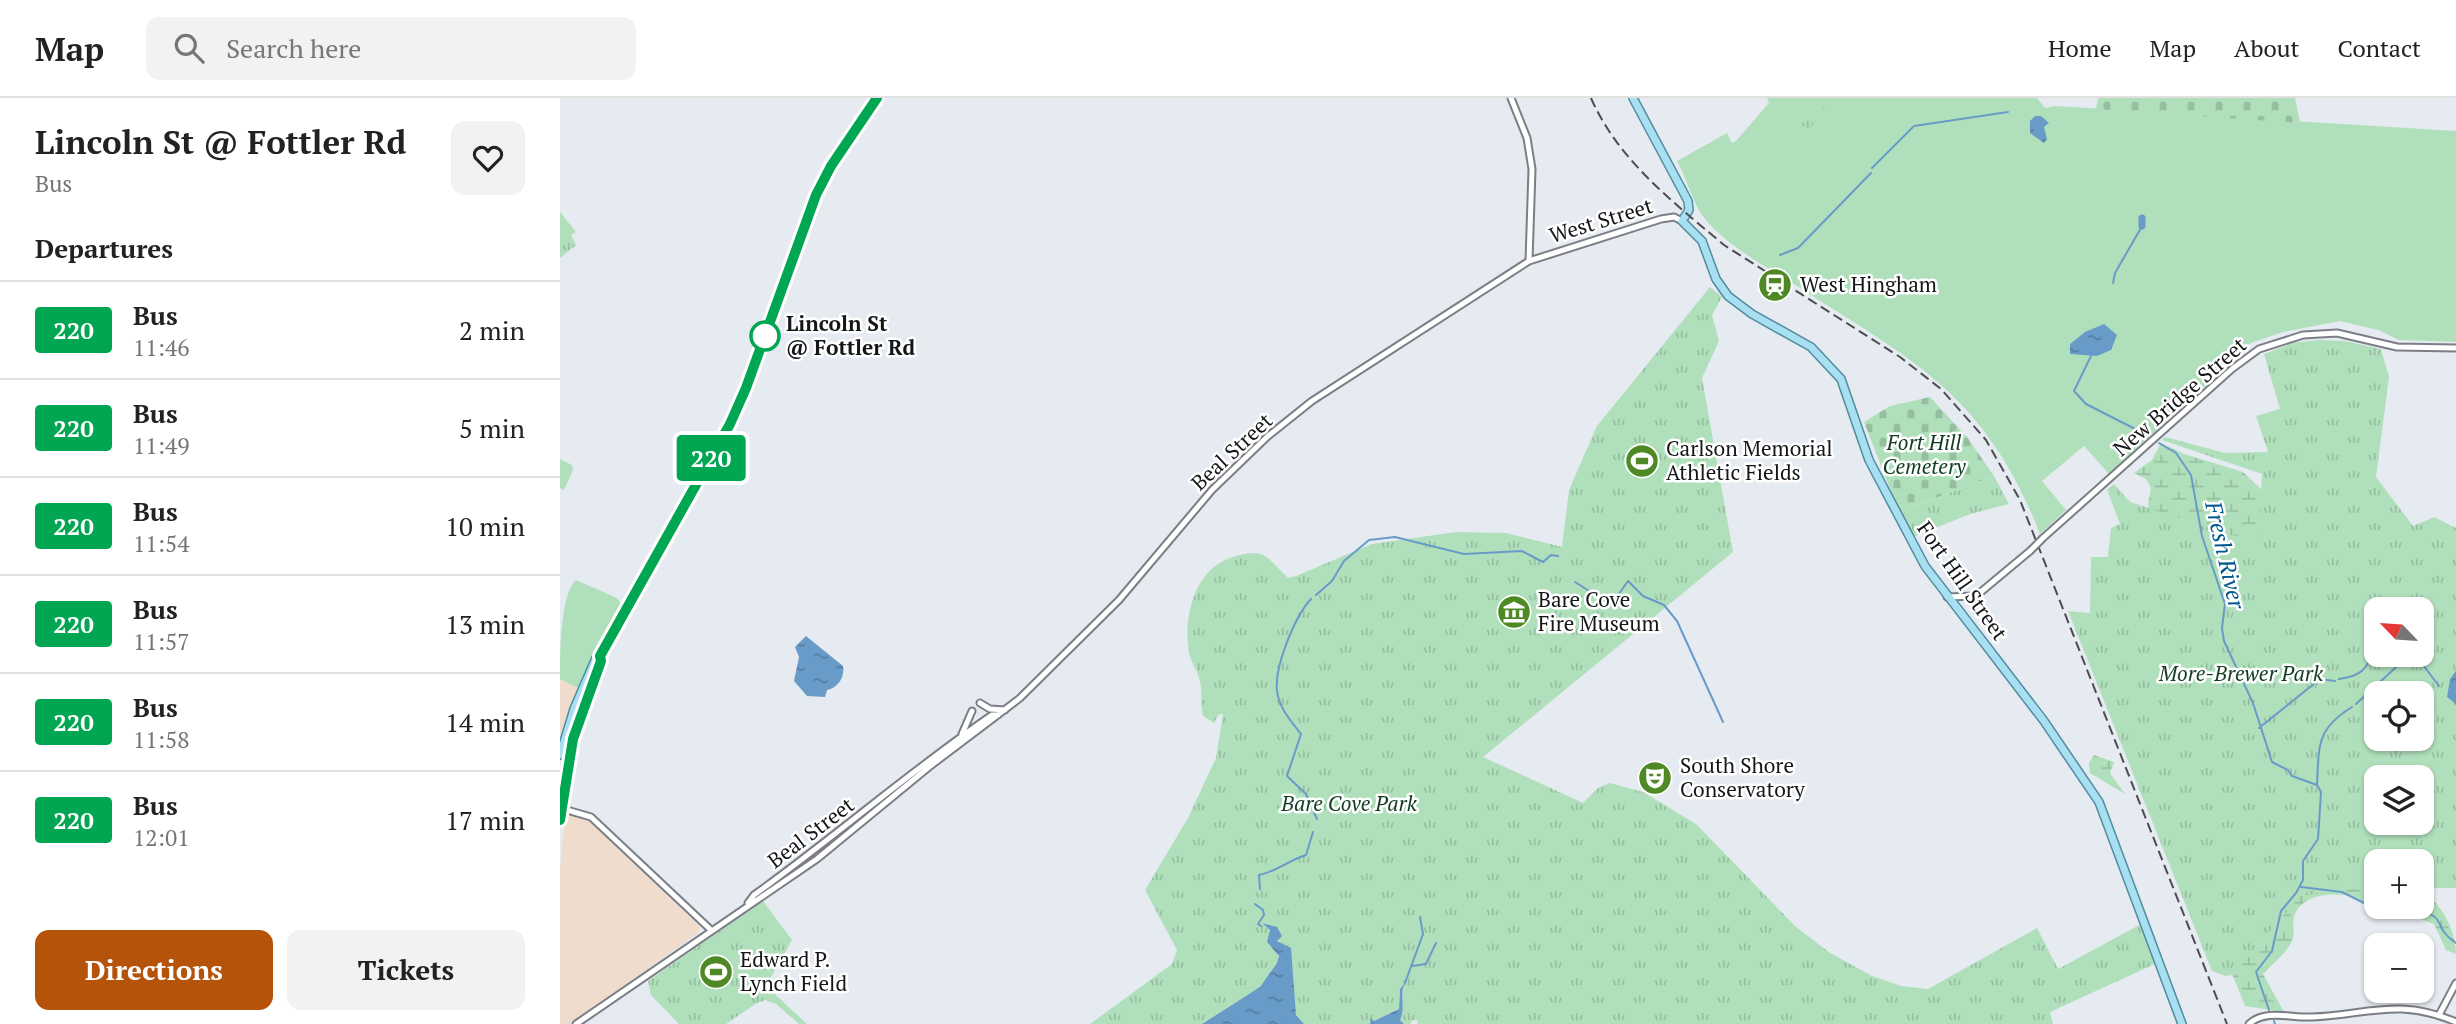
<!DOCTYPE html>
<meta charset="utf-8">
<style>
body{margin:0;font-family:"PT Serif",serif;background:#f2f2f2;color:#222;height:100vh;display:flex;flex-direction:column;font-size:26px;white-space:nowrap}
*{box-sizing:border-box;margin:0}
p{font-size:23px;color:#767676}
.icon{flex:none;width:38px;height:38px;fill:none;stroke:currentColor;stroke-width:2;stroke-linecap:round;stroke-linejoin:round}
.map{position:relative;flex:1;overflow:hidden}
.details{display:flex;flex-direction:column;background:#fff;width:560px}
.details>*{flex:none}
.badge{padding:0 14px;border-radius:5px;font-size:24px;line-height:46px}
.needle{width:46px;rotate:295deg}
.buttons{position:absolute;left:1804px;top:499px;display:grid;gap:14px}
.buttons a{display:grid;place-items:center;width:70px;height:70px;border-radius:14px;background:#fff;box-shadow:0 2px 5px #0004;font-size:35px}
.map>.badge{position:absolute;translate:-50% -50%;box-shadow:0 0 0 4px #fff}
h2{padding:0 35px;font-size:26px;line-height:63px}
.round{display:grid;place-items:center;flex:none;width:74px;height:74px;border-radius:14px;background:#f2f2f2}
.head{display:flex;align-items:center;justify-content:space-between;height:119px;padding:0 35px}
h1{font-size:33px;font-weight:700;line-height:52px}
.cta{display:flex;gap:14px;margin-top:auto;padding:14px 35px}
.cta a{flex:1;height:80px;border-radius:14px;background:#b45309;color:#fff;font-size:28px;font-weight:700;line-height:80px;text-align:center}
.cta a+a{background:#f2f2f2;color:#222}
ul{padding:0;list-style:none}
li{display:flex;align-items:center;gap:21px;height:98px;padding:0 35px;border-top:2px solid #e0e0e0}
li div{flex:1}
li b{display:block;font-size:26px}
li em{font-style:normal}
li .badge{min-width:77px;font-weight:700;text-align:center}
header{display:flex;align-items:center;gap:42px;box-sizing:border-box;height:98px;padding:0 35px;background:#fff;border-bottom:2px solid #e0e0e0}
header strong{font-size:33px}
nav{display:flex;gap:38px;margin-inline-start:auto;font-size:24px}
.search{width:490px;height:63px;background:#f2f2f2;display:flex;align-items:center;gap:18px;box-sizing:border-box;padding:0 24px;border-radius:14px;color:#767676;font-size:26px}
main{display:flex;flex:1;min-height:0}
.map>svg:first-child{display:block}
.commercial{fill:#f0dccd}
.grass{fill:#b0e0bb}
.wetland{fill:url(#wetland-marsh)}
.cemetery{fill:url(#cemetery-stones)}
.park{fill:url(#park-tufts);fill-rule:evenodd}
.water{fill:url(#water-ripples)}
.lines{fill:none;stroke-linecap:round;stroke-linejoin:round}
.stream{stroke:#699bc8;stroke-width:2}
.river{stroke:#699bc8;stroke-width:7}
.minor-casing{stroke:#7b7f85;stroke-width:9}
.major-casing{stroke:#508c9f;stroke-width:10}
.minor{stroke:#fff;stroke-width:5}
.major{stroke:#a9e0f1;stroke-width:7}
.rail{stroke:#4b4d50;stroke-width:2;stroke-dasharray:10 5;stroke-linecap:butt}
.minor-bridge-casing{stroke:#7b7f85;stroke-width:9;stroke-linecap:butt}
.minor-bridge{stroke:#fff;stroke-width:5}
.line-casing{stroke:#fff;stroke-width:16}
.line{stroke:#00a651;stroke-width:10}
.stop-dot{fill:#fff;stroke:#00a651;stroke-width:3.5}
.labels{text-anchor:middle;stroke-width:5;stroke-linejoin:round;paint-order:stroke}
.street-label{font-size:21px;fill:#151618;stroke:#fff}
.poi-label{font-size:21px;fill:#151618;stroke:#fff;text-anchor:start}
.stop-label{font-size:21px;font-weight:bold;fill:#151618;stroke:#fff;text-anchor:start}
.park-label{font-size:21px;font-style:italic;fill:#113d21;stroke:#fff}
.water-label{font-size:23px;font-style:italic;fill:#015890;stroke:#fff}
</style>
<header>
<strong>Map</strong>
<div class="search"><svg class="icon" aria-label="search" viewBox="0 0 24 24"><circle cx="10" cy="10" r="6"/><path d="M15 15l6 6"/></svg>Search here</div>
<nav><a>Home</a><a>Map</a><a>About</a><a>Contact</a></nav>
</header>
<main>
<section class="details">
<div class="head"><div><h1>Lincoln St @ Fottler Rd</h1><p>Bus</p></div><a class="round"><svg class="icon" aria-label="heart" viewBox="0 0 24 24"><path d="M12 20l-8-8c-3-5 5-10 8-4 3-6 11-1 8 4z"/></svg></a></div>
<h2>Departures</h2>
<ul>
<li><span class="badge" style="background:#00a651;color:#fff">220</span><div><b>Bus</b><p>11:46</p></div><em>2 min</em></li>
<li><span class="badge" style="background:#00a651;color:#fff">220</span><div><b>Bus</b><p>11:49</p></div><em>5 min</em></li>
<li><span class="badge" style="background:#00a651;color:#fff">220</span><div><b>Bus</b><p>11:54</p></div><em>10 min</em></li>
<li><span class="badge" style="background:#00a651;color:#fff">220</span><div><b>Bus</b><p>11:57</p></div><em>13 min</em></li>
<li><span class="badge" style="background:#00a651;color:#fff">220</span><div><b>Bus</b><p>11:58</p></div><em>14 min</em></li>
<li><span class="badge" style="background:#00a651;color:#fff">220</span><div><b>Bus</b><p>12:01</p></div><em>17 min</em></li>
</ul>
<div class="cta"><a>Directions</a><a>Tickets</a></div>
</section>
<div class="map">
<svg width="1896" height="926" viewBox="0 0 1896 926">
<defs>
<pattern id="wetland-marsh" width="20" height="14" patternUnits="userSpaceOnUse" patternTransform="scale(1.75)"><rect width="20" height="14" fill="#b0e0bb"/><path d="M1 5h8M5 5V1M11 12h8M15 12V8" fill="none" stroke="#96bfa0"/></pattern>
<pattern id="cemetery-stones" width="16" height="16" patternUnits="userSpaceOnUse" patternTransform="scale(1.75)"><rect width="16" height="16" fill="#b0e0bb"/><path d="M2 7V4a2 2 0 0 1 4 0v3zM10 15v-3a2 2 0 0 1 4 0v3z" fill="#96bfa0"/></pattern>
<pattern id="park-tufts" width="24" height="20" patternUnits="userSpaceOnUse" patternTransform="scale(1.75)"><rect width="24" height="20" fill="#b0e0bb"/><path d="M3 7l-1-3M5 7V3M7 7l1-3M15 17l-1-3M17 17v-4M19 17l1-3" fill="none" stroke="#96bfa0"/></pattern>
<pattern id="water-ripples" width="26" height="14" patternUnits="userSpaceOnUse" patternTransform="scale(1.75)"><rect width="26" height="14" fill="#699bc8"/><path d="M2 4q2-2 4 0t4 0M15 11q2-2 4 0t4 0" fill="none" stroke="#557da1"/></pattern>
</defs>
<rect width="100%" height="100%" fill="#e6eaf1"/>
<path class="commercial" d="M0,581L18,590L0,636Z
M11,717L29,723L140,829L138,835L10,926H0V773L4,724Z"/>
<path class="grass" d="M1207,0H1477L1485,10L1495,8L1896,33V244L1839,242L1818,232L1780,223L1723,234L1691,245L1549,376L1524,348L1482,383L1506,412L1480,436C1426,298 1356,264 1240,190C1209,170 1169,150 1145,121C1133,106 1127,81 1117,63L1167,35L1172,45L1176,43L1209,5Z
M16,482L57,500L61,506L18,590L0,581C0,556 0,496 16,482Z"/>
<path class="wetland" d="M1601,345L1624,356L1683,374L1705,395L1800,783L1816,800V808L1838,809L1839,812C1819,821 1802,799 1783,797C1766,795 1743,798 1735,816C1731,824 1736,834 1732,843C1725,857 1713,865 1703,876L1724,914L1685,908L1671,873L1588,406L1591,390L1586,381L1574,375L1592,362Z
M1534,657L1554,664L1550,675L1565,696L1530,675L1529,665Z
M1865,802L1875,804C1887,818 1896,837 1896,856L1886,852L1874,826L1851,817V812L1862,808Z"/>
<path class="cemetery" d="M1538,0H1735L1740,25L1536,11Z
M1370,299L1407,339L1434,378L1339,414L1304,324L1330,308Z"/>
<path class="park" d="M1246,0H1253L1265,9L1249,32L1232,20Z
M0,114L16,134L11,137L16,147L0,160Z
M1150,189L1162,199L1152,217L1159,243L1142,280L1173,454L923,659L1023,705L1038,690L1050,685L1083,694L1136,726L1236,829L1270,855L1312,878L1341,888L1368,891L1477,830L1498,871L1583,825L1597,865L1490,914L1493,926H857L858,923L853,922L850,926H844L840,922L844,887L840,891L839,911L814,923L812,921L810,926H744L736,917L731,880L713,828L702,825L710,832L719,860L717,865L700,889L642,926H530L612,866L617,852L585,792L628,720L656,660L663,616H659L654,625L643,618C640,606 643,592 639,580C637,571 631,564 629,555C623,520 634,470 673,459C705,449 706,459 728,480L736,478L812,446L896,434L946,435L1002,449L1009,392L1037,328Z
M1757,242L1785,243L1821,251L1829,279L1816,379L1853,428L1874,419L1896,430V790H1862V763H1816V807L1810,805L1808,789L1740,798L1680,868L1681,875L1666,878L1652,873L1508,513L1530,515L1531,459H1548L1551,430L1560,426L1547,392L1554,386L1570,404L1671,437L1699,440L1702,376L1602,342L1605,339L1665,355L1708,354L1696,318L1720,311L1704,256L1733,245ZM1816,511H1862V556H1816ZM1816,595H1862V640H1816ZM1816,679H1862V724H1816Z
M0,361L12,367L13,372L4,392L0,390Z
M1434,378L1449,406L1410,416L1353,439L1339,414Z
M203,803L232,842L206,888L247,926H239L216,906L205,902L197,905L166,926H119L91,897L88,883Z"/>
<path class="water" d="M1475,18H1481L1489,25L1484,29L1487,41L1484,45L1470,35V23Z
M1544,226L1557,237L1551,252L1537,258L1510,256V246L1525,234Z
M246,538L283,568C285,579 278,590 267,592L265,599L247,598L234,583L239,559L235,549Z
M1896,573V606L1887,599L1890,581Z
M702,825L717,829L722,838L717,843L731,850L736,917L744,926H642L700,889L717,865L719,858L707,844L710,832Z
M845,885C839,897 846,909 840,922L844,926H810L811,920L814,923L839,911L840,891Z"/>
<g class="lines">
<path class="stream" d="M1312,70L1354,28L1448,14
M1220,157L1238,150L1311,75
M1553,185L1555,175L1581,130
M1531,258L1514,293L1526,306L1585,336
M1599,345L1616,355L1631,377L1642,438L1665,506L1662,530L1664,543L1693,605L1712,664L1728,672L1732,678L1757,687L1761,694L1758,741L1743,763V782L1736,795L1721,813L1712,853L1696,874L1709,912
M1015,484L1051,507L1068,483L1083,498L1104,507L1117,523L1163,624
M756,497L772,483L784,463L809,442L835,439L904,456L962,453L983,464L991,457L998,458
M751,501C735,518 714,569 717,593C719,610 731,623 741,636L727,678L746,696L757,721
M1863,567L1879,588
M1779,581C1802,578 1807,571 1815,550
M1796,606L1847,559L1859,562
M1699,630L1760,581L1775,583
M1757,687C1759,648 1756,631 1792,609
M1741,789L1782,794L1822,814L1840,808
M700,791L699,777C716,774 729,762 746,757L753,734
M695,806L703,812L704,817L698,826L701,828
M1849,811C1892,817 1869,827 1896,845
M852,868L866,866L876,845
M845,885L863,836L860,819
M1714,923L1715,926"/>
<path class="river" d="M1582,128V120"/>
<g class="minor-casing">
<path id="minor" d="M951,0L967,40L972,71L969,163
M1483,440L1672,271L1699,251L1743,237L1777,235L1837,249L1896,250
M1387,499L1416,498L1470,453
M420,605L430,611L445,612
M402,636L412,613
M0,710L31,719L151,832
M188,805L194,797C275,739 350,673 432,617H438
M1879,917L1896,885
M16,926L257,761L369,669L460,600L559,502L652,392L707,339L752,303L969,163L1101,121L1114,119L1122,123
M1689,926C1705,911 1731,920 1752,919C1807,917 1838,899 1896,924"/>
</g>
<g class="major-casing">
<path id="major" d="M1073,0L1128,103L1129,112L1122,123L1142,143L1156,181L1168,198L1192,216L1251,249L1281,281L1309,362L1365,468L1484,623L1539,704L1622,926
M0,657L14,611L36,560L40,558L173,320L256,97L271,68L316,0
M0,723L13,641L41,563L40,558"/>
</g>
<use href="#minor" class="minor"/>
<use href="#major" class="major"/>
<path class="rail" d="M1031,0C1058,62 1113,104 1164,147L1340,259L1381,291L1426,342L1460,402L1667,926"/>
<g class="minor-bridge-casing">
<path id="minor-bridge" d="M1470,453L1483,440"/>
</g>
<use href="#minor-bridge" class="minor-bridge"/>
</g>
<g class="lines">
<g class="line-casing">
<path id="line" d="M0,722L13,641L41,563L40,558L170,326L186,290L256,97L271,68L317,0"/>
</g>
<use href="#line" class="line"/>
</g>
<defs>
<g id="station-disc" transform="scale(1.75)"><circle r="9.5" fill="#4e8926" stroke="#fff"/><path d="M-3-6H3Q5-6 5-4V2Q5 4 3 4L4.5 6H3L1.5 4h-3L-3 6H-4.5L-3 4Q-5 4-5 2V-4Q-5-6-3-6ZM-3.5-4v3h7v-3ZM-3.5 1v1.5H-2V1ZM2 1v1.5H3.5V1Z" fill="#fff"/></g>
<g id="stadium-disc" transform="scale(1.75)"><circle r="9.5" fill="#4e8926" stroke="#fff"/><path d="M0-5a6.5 5 0 1 0 0 10a6.5 5 0 1 0 0-10ZM-3.5-1.8h7v3.6h-7Z" fill="#fff"/></g>
<g id="museum-disc" transform="scale(1.75)"><circle r="9.5" fill="#4e8926" stroke="#fff"/><path d="M0-6L6-3V-2H-6V-3ZM-5-1h2V3h-2ZM-1-1h2V3h-2ZM3-1h2V3H3ZM-6 4H6V6H-6Z" fill="#fff"/></g>
<g id="theatre-disc" transform="scale(1.75)"><circle r="9.5" fill="#4e8926" stroke="#fff"/><path d="M-5-5.5Q0-4 5-5.5V0Q5 5 0 6Q-5 5-5 0ZM-3.3-2.5H-1v1.5H-3.3ZM1-2.5H3.3v1.5H1ZM-2.8 1Q0 5.5 2.8 1Z" fill="#fff"/></g>
</defs>
<g fill-rule="evenodd">
<use href="#station-disc" x="1215" y="187"/>
<use href="#stadium-disc" x="1082" y="363"/>
<use href="#museum-disc" x="954" y="514"/>
<use href="#theatre-disc" x="1095" y="680"/>
<use href="#stadium-disc" x="156" y="874"/>
</g>
<circle class="stop-dot" cx="205" cy="238" r="14"/>
<g class="labels">
<g class="street-label">
<text transform="translate(1041 123) rotate(-17)" y="7">West Street</text>
<text transform="translate(1620 299) rotate(-41)" y="7">New Bridge Street</text>
<text transform="translate(672 354) rotate(-43)" y="7">Beal Street</text>
<text transform="translate(1402 483) rotate(55)" y="7">Fort Hill Street</text>
<text transform="translate(251 735) rotate(-37)" y="7">Beal Street</text>
</g>
<g class="poi-label">
<text x="1240" y="194">West Hingham</text>
<text x="1106" y="358">Carlson Memorial<tspan x="1106" dy="24">Athletic Fields</tspan></text>
<text x="978" y="509">Bare Cove<tspan x="978" dy="24">Fire Museum</tspan></text>
<text x="1120" y="675">South Shore<tspan x="1120" dy="24">Conservatory</tspan></text>
<text x="180" y="869">Edward P.<tspan x="180" dy="24">Lynch Field</tspan></text>
</g>
<g class="stop-label">
<text x="226" y="233">Lincoln St<tspan x="226" dy="24">@ Fottler Rd</tspan></text>
</g>
<g class="park-label">
<text x="1364" y="352">Fort Hill<tspan x="1364" dy="24">Cemetery</tspan></text>
<text x="1681" y="583">More-Brewer Park</text>
<text x="789" y="713">Bare Cove Park</text>
</g>
<g class="water-label">
<text transform="translate(1665 457) rotate(77)" y="8">Fresh River</text>
</g>
</g>
</svg>
<div class="buttons">
<a><svg class="needle" viewBox="-14 -14 28 28"><path d="M0-13l5 13h-10z" fill="#e53935"/><path d="M0 13l5-13h-10z" fill="#767676"/></svg></a>
<a><svg class="icon" aria-label="locate" viewBox="0 0 24 24"><circle cx="12" cy="12" r="6"/><path d="M12 2v4M12 18v4M2 12h4M18 12h4"/></svg></a>
<a><svg class="icon" aria-label="layers" viewBox="0 0 24 24"><path d="M12 4l9 5-9 5-9-5zM3 14l9 5 9-5"/></svg></a>
<a>+</a>
<a>−</a>
</div>
<b class="badge" style="left:151px;top:360px;background:#00a651;color:#fff">220</b>
</div>
</main>
